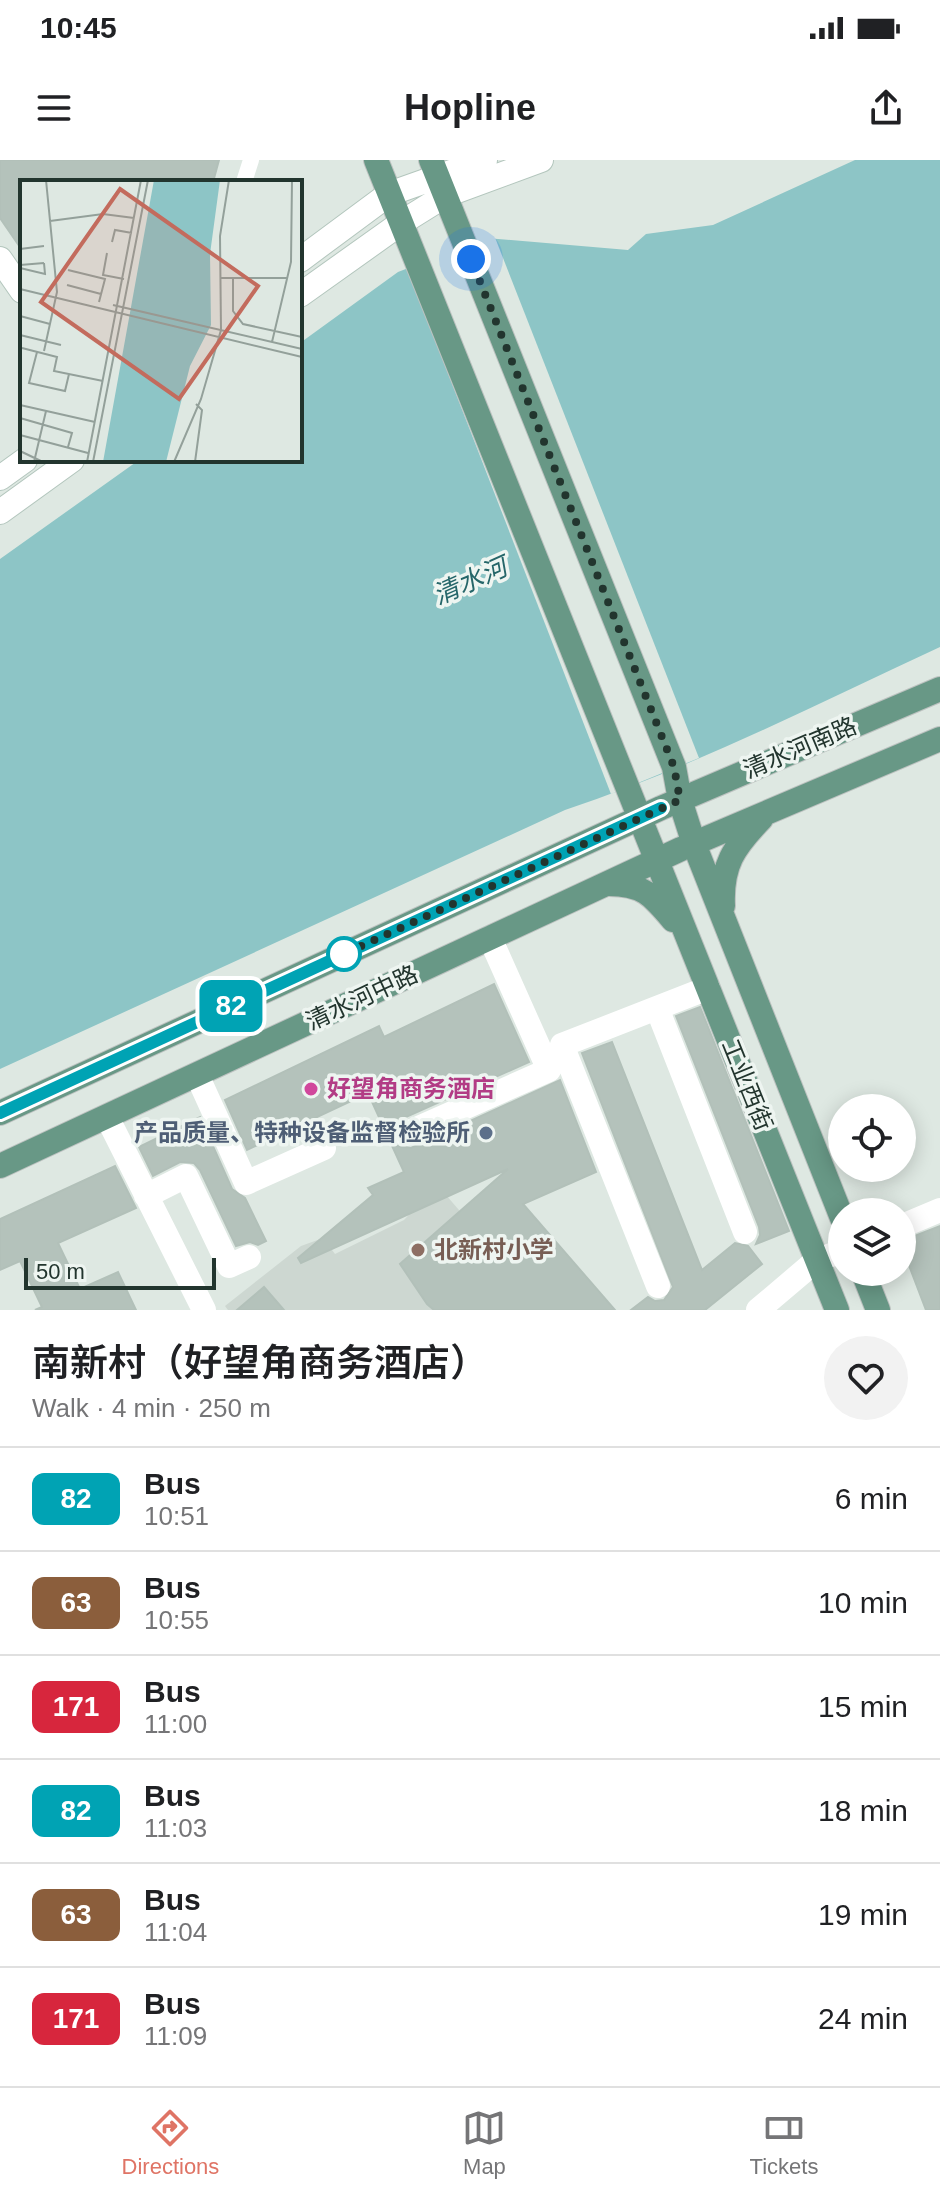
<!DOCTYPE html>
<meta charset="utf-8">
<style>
body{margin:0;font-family:Helvetica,"Noto Sans SC",sans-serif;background:#f2f2f2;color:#202124;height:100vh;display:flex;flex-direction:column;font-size:30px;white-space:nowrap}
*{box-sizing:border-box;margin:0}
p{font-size:26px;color:#757577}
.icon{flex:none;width:44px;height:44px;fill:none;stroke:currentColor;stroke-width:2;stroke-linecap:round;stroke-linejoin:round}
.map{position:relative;height:1150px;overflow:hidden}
.panel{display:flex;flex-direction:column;background:#fff;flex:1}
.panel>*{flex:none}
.badge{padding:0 16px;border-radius:12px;font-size:28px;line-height:52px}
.tools{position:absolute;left:828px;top:934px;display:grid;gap:16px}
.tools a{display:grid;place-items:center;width:88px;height:88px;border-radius:50%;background:#fff;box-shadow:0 4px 20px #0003;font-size:40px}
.scale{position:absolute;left:24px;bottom:20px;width:192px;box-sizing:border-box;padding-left:8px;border:4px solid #22352e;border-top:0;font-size:22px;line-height:28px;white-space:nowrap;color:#22352e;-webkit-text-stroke:6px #eef5f1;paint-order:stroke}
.you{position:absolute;width:40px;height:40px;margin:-20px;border:6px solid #fff;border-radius:50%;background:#1a73e8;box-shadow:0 0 0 12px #1a73e833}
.map>.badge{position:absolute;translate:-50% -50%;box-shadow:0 0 0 4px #fff}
.round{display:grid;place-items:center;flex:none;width:84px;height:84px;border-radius:42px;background:#f2f2f2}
.headline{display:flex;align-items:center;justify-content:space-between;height:136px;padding:0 32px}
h1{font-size:38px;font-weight:600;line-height:60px}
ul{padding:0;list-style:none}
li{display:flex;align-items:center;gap:24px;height:104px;padding:0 32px;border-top:2px solid #e0e0e0}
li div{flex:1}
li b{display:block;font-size:30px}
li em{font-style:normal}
li .badge{min-width:88px;font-weight:700;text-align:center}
.status{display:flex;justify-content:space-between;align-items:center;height:56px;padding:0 40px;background:#fff;direction:ltr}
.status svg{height:22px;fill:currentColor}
header{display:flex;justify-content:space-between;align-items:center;height:104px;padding:0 32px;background:#fff;font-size:36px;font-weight:600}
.menu{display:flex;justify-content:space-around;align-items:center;height:112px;border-top:2px solid #e0e0e0;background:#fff;font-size:22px;color:#757577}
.menu a{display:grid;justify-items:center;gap:4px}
.menu .current{color:#df7465}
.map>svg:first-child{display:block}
.built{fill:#cdd7d1}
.water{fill:#8dc5c6}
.pier{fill:#dee8e2}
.building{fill:#b4c2bb;stroke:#b2c0b9;stroke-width:2}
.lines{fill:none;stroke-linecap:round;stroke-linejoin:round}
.secondary-casing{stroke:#b3c6bd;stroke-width:26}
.primary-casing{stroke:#bdc2c0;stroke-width:26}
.lane{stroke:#fff;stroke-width:16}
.street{stroke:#fff;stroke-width:24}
.secondary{stroke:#fff;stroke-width:24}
.primary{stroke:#689886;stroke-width:24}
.line-casing{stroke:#fff;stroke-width:18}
.line{stroke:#00a3b4;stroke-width:12}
.walk{stroke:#22352e;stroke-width:8;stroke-dasharray:0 14.4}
.stop-dot{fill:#fff;stroke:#00a3b4;stroke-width:4}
.hotel-dot{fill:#d1479c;stroke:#eef5f1;stroke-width:3}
.service-dot{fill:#5c6f8a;stroke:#eef5f1;stroke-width:3}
.education-dot{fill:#8d6e63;stroke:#eef5f1;stroke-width:3}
.labels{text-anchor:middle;stroke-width:7;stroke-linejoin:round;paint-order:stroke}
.street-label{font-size:24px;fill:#22352e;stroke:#eef5f1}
.hotel-label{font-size:24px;font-weight:bold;fill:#b23c85;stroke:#eef5f1;text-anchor:start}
.service-label{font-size:24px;font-weight:bold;fill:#4e5e75;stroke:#eef5f1;text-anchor:end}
.education-label{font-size:24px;font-weight:bold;fill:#785e54;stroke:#eef5f1;text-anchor:start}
.water-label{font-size:26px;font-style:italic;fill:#256669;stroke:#eef5f1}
.inset-road{fill:none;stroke:#93a09a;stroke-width:2}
.view{fill:#c36b5d;fill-opacity:0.15;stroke:#c36b5d;stroke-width:4}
.inset-edge{fill:none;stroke:#22352e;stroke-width:4}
</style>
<div class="status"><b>10:45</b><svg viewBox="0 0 49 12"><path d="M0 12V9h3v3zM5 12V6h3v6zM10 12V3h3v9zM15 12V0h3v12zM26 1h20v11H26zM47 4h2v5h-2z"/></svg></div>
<header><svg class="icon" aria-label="menu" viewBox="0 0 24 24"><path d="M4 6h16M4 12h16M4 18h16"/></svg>Hopline<svg class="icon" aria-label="share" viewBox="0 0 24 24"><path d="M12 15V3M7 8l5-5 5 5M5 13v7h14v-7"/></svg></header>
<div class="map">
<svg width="940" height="1150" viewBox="0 0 940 1150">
<rect width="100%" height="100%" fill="#dee8e2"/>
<path class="built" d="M446,1035L545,1150H228L225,1146L301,1086L323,1078L335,1094L404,1060L419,1044Z"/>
<path class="water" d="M855,0H940V487C817,544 694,607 565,650L0,909V399L139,300H300V183L398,112L486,78L628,90L646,74L713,65Z"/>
<path class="pier" d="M486,74L494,75L699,598L611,634L406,105Z"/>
<path class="building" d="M0,0H219L213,22H22V90L0,58Z
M494,824L529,902L399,960L392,966L391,979L397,986L411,988L560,920L596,1012L523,1044L615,1150H434L427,1144L400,1104L508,1009L301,1103L298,1098L373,1035L368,1028L404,1012L368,933L247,990L225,940L379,866L384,877Z
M700,847L789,1071L756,1084L760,1075L759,1067L676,856Z
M612,882L702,1110L735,1083L748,1086L762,1104L705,1150H631L648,1137L655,1141L664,1140L673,1127L582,893Z
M200,957L232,1029L245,1038L266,1081L258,1085L250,1082L236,1086L200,1010L194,1003L180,1002L153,1016L139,987Z
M115,1006L136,1048L58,1083L80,1129L118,1112L136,1150H35L42,1147L20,1101L0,1110V1059Z
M940,1066V1150H926L902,1087V1081Z
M264,1127L284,1150H237Z"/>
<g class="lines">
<g class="secondary-casing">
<path id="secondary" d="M0,99L22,131
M300,100L389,34L485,0
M300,135L401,63L446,35L541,0
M0,318L25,300
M0,352L72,300"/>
</g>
<g class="primary-casing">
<path id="primary" d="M376,0L837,1150
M431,0L674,607L680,640L694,684L842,1058
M609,724C643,724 652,735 673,760
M723,746C721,705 734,687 761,659
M0,953L661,648L940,529
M0,1006L681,689L940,579
M863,1112L878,1150"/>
</g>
<path class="lane" d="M244,22L251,0"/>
<path class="street" d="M657,848L745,1072
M197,915L246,1023L324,988
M107,957L204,1150
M405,974L549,910L490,778
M146,1036L186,1016L229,1106L249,1097
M902,1066L940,1050
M658,1126L562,885L708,828
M758,1150L817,1100L842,1091"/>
<use href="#secondary" class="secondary"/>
<use href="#primary" class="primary"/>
</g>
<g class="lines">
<g class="line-casing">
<path id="line" d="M0,953L661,648"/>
</g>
<use href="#line" class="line"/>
<path class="walk" d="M344,794L333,799L680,640L674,607L471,99"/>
</g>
<circle class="stop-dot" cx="344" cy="794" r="16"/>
<circle class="hotel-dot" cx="311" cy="929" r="8"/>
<circle class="service-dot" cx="486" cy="973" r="8"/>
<circle class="education-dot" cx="418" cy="1090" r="8"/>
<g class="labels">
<g class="street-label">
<text transform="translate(800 588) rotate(-23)" y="8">清水河南路</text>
<text transform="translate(362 838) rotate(-25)" y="8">清水河中路</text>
<text transform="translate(747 925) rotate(68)" y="8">工业西街</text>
</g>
<g class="hotel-label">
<text x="327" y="937">好望角商务酒店</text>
</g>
<g class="service-label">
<text x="470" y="981">产品质量、特种设备监督检验所</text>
</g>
<g class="education-label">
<text x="434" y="1098">北新村小学</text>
</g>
<g class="water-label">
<text transform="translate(470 421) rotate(-24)" y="9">清水河</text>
</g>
</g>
<g transform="translate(20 20)">
<rect width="282" height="282" fill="#dee8e2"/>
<path d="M134,0H200L190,74L191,145L170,186L146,282H83Z" fill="#8dc5c6"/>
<path class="inset-road" d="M30,41L83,34L114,38M92,62L95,50L112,53M0,69L24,66M87,73L83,95L104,99M0,85L24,83M0,88L25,94L24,83M48,90L85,99L79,122M200,98H267M213,98V131L223,144L282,157M47,105L81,114M0,109L282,177M93,125L282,169M0,136L30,144M0,155L41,165M252,162L271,82L272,0M2,168L37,177L34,191L83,201M24,171L37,112L26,0M17,172L9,203L45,211L49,194M0,225L75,242M0,238L52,253L48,267M0,255L68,273M0,271L23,282M14,282L26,231M67,282L121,0M73,282L128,0M154,282L181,219L201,150L200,56L209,0M175,282L182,230L176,224"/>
<path class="view" d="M100,9L238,106L159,219L21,122Z"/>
<rect width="282" height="282" class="inset-edge"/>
</g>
</svg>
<div class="tools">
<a><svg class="icon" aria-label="locate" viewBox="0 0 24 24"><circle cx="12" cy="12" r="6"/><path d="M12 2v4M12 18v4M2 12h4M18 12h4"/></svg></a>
<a><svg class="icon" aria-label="layers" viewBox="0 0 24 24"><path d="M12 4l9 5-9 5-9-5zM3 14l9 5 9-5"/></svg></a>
</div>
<div class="scale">50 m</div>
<div class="you" style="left:471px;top:99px"></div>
<b class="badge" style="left:231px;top:846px;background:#00a3b4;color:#fff">82</b>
</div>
<section class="panel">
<div class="headline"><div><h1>南新村（好望角商务酒店）</h1><p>Walk · 4 min · 250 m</p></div><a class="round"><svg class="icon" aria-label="heart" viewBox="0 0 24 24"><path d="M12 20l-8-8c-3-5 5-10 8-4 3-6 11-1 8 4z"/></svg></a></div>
<ul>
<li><span class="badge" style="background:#00a3b4;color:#fff">82</span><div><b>Bus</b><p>10:51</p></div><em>6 min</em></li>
<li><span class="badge" style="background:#8b5e3c;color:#fff">63</span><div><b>Bus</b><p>10:55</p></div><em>10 min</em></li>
<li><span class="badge" style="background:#d7263d;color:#fff">171</span><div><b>Bus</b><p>11:00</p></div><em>15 min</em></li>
<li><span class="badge" style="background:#00a3b4;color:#fff">82</span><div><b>Bus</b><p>11:03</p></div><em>18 min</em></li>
<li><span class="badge" style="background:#8b5e3c;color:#fff">63</span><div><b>Bus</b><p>11:04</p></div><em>19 min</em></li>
<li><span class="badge" style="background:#d7263d;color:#fff">171</span><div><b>Bus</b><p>11:09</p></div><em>24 min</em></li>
</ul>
</section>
<nav class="menu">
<a class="current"><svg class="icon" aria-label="directions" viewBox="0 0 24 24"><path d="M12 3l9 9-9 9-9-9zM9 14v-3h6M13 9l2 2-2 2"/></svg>Directions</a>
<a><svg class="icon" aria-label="map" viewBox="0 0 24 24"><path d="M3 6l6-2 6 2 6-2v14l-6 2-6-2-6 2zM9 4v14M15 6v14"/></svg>Map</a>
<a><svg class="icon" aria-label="tickets" viewBox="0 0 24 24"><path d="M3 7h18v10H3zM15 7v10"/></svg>Tickets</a>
</nav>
